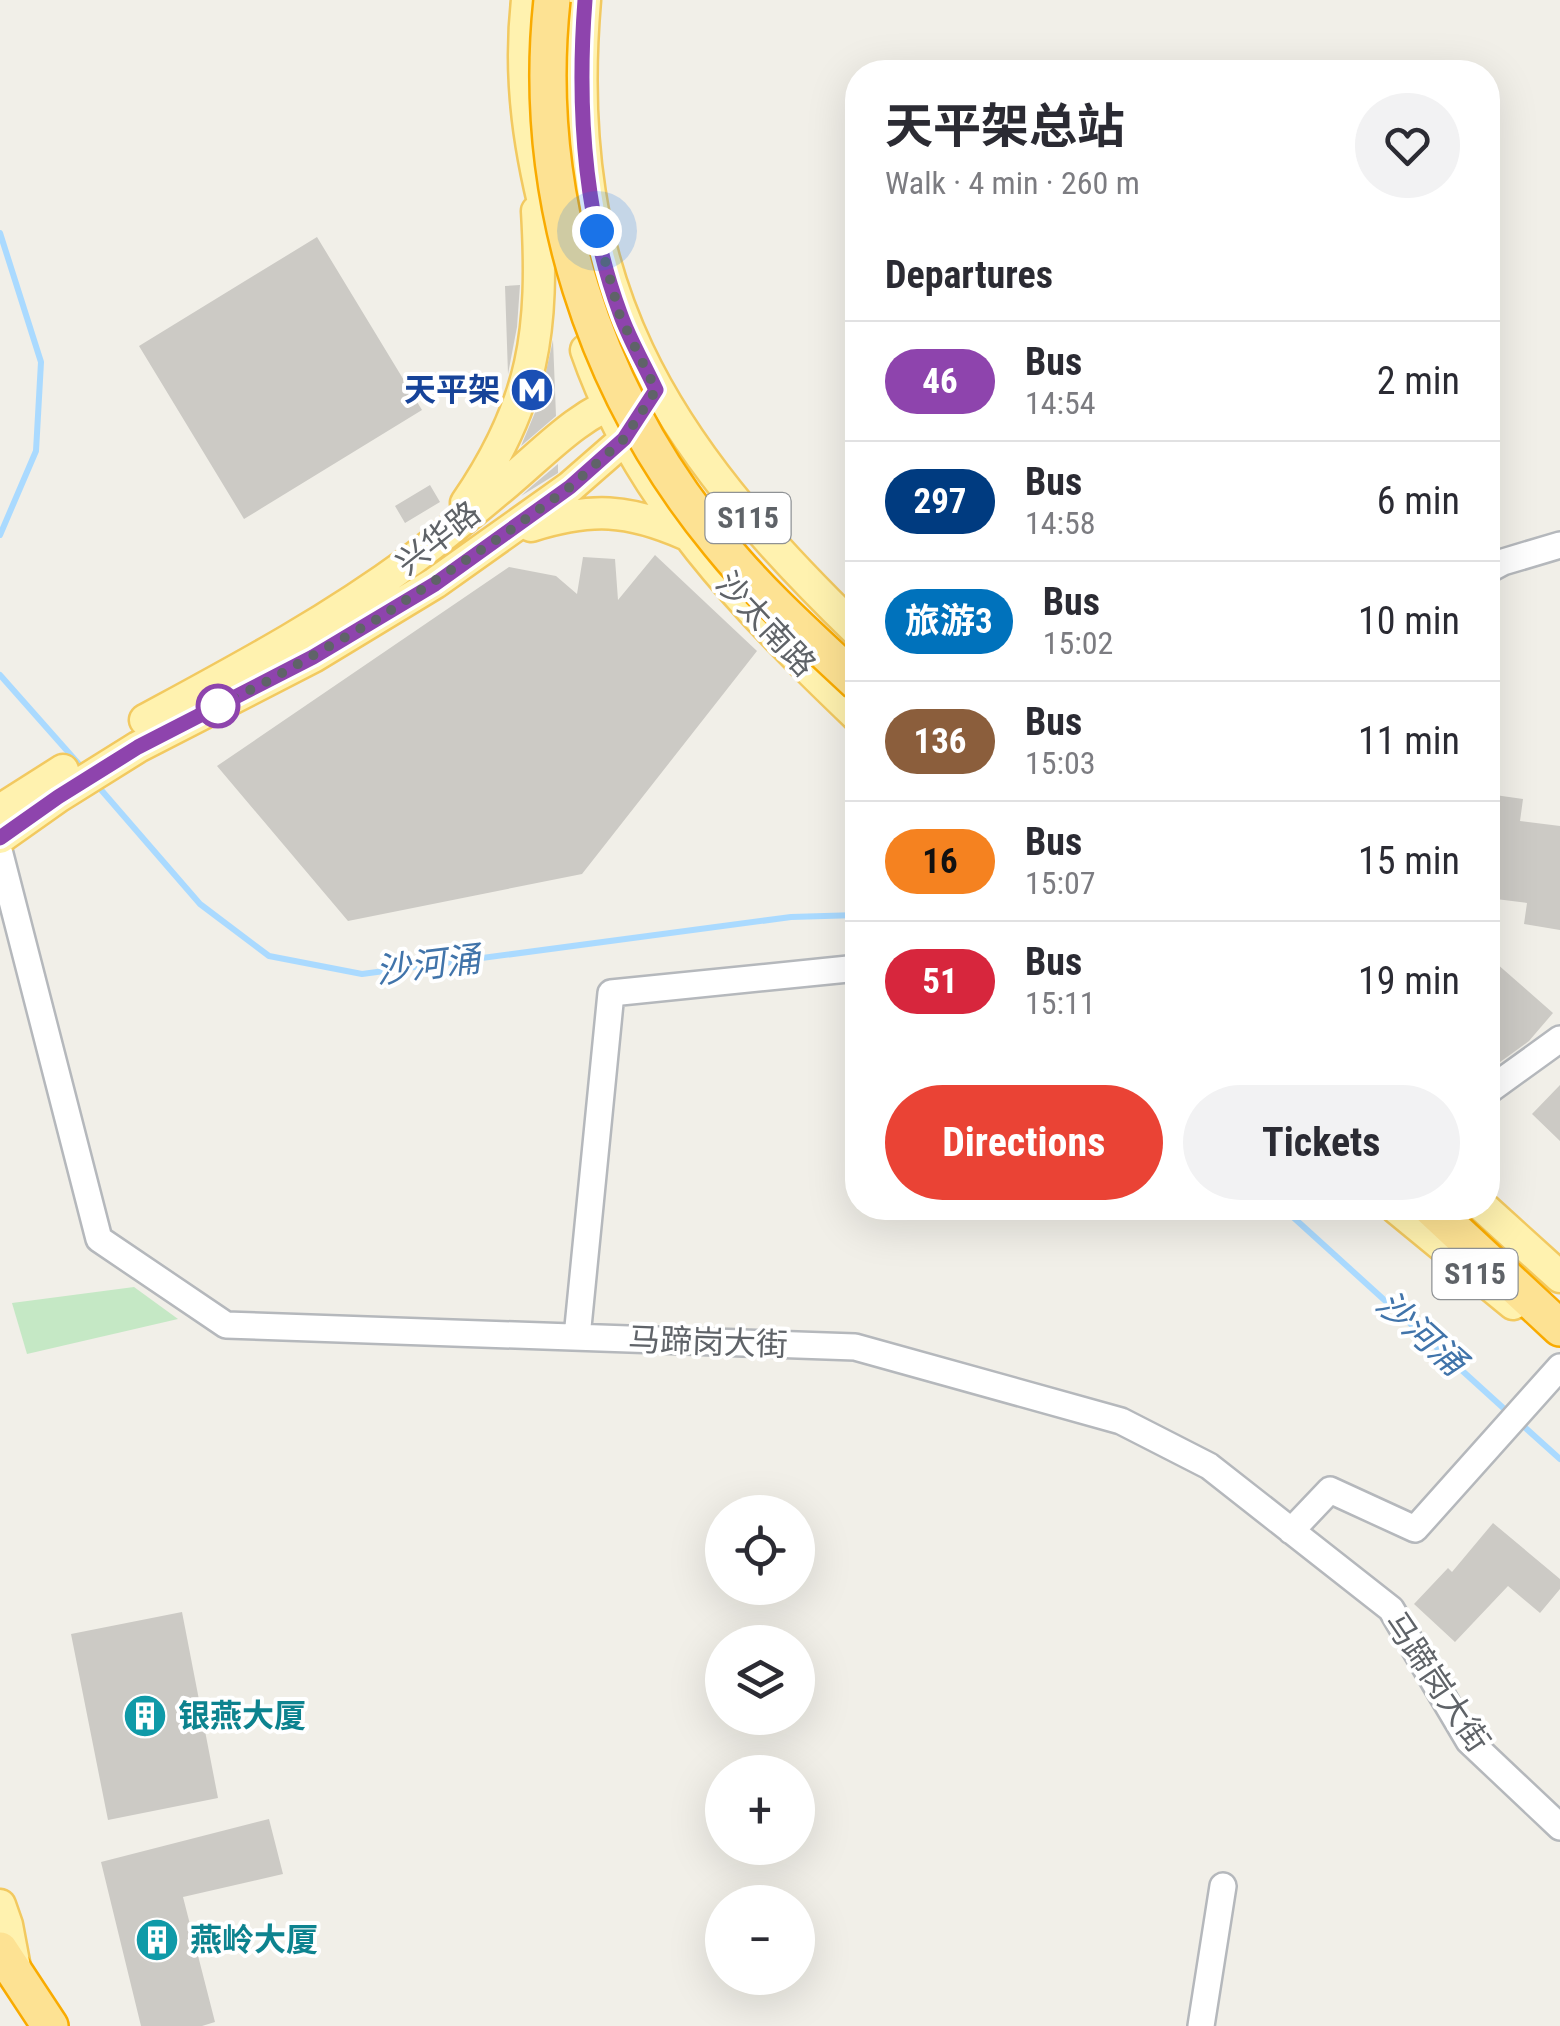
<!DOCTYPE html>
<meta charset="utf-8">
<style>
body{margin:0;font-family:"Roboto Condensed","Noto Sans SC",sans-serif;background:#f2f2f3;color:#2b2b33;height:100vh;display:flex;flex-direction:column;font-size:38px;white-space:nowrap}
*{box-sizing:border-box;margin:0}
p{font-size:32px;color:#7c7c81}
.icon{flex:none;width:55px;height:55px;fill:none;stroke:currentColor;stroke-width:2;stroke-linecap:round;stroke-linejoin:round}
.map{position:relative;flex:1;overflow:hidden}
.drawer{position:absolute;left:845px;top:60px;width:655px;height:1160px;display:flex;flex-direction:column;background:#fff;border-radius:40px;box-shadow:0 10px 40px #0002}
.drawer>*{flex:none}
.badge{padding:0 20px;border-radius:32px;font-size:35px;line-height:65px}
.buttons{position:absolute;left:705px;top:1495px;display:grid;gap:20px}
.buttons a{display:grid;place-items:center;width:110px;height:110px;border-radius:50%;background:#fff;box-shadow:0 10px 40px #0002;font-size:50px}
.you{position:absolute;width:50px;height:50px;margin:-25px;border:8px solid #fff;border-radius:50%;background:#1a73e8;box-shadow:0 0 0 15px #1a73e833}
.map>.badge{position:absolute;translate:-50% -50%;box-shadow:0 0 0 5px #fff}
h2{padding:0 40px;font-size:38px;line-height:90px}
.round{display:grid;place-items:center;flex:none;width:105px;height:105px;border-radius:52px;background:#f2f2f3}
.overview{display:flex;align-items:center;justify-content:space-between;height:170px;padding:0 40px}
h1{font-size:48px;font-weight:700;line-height:75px}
.primary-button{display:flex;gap:20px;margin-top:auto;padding:20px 40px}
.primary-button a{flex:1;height:115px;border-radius:60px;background:#ea4335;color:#fff;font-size:40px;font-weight:700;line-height:115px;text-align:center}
.primary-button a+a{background:#f2f2f3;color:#2b2b33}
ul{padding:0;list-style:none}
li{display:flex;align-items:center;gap:30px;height:120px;padding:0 40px;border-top:2px solid #e1e1e2}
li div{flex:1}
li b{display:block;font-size:38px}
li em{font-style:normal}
li .badge{min-width:110px;font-weight:700;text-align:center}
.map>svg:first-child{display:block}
.green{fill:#c5e8c5}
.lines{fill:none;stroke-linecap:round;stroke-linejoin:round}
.stream{stroke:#aadaff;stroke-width:6}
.building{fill:#cccac5}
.minor-casing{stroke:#b5b8bc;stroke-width:30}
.major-casing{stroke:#f2c960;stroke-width:35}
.highway-casing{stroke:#f9ab00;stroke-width:40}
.minor{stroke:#fff;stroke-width:25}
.major{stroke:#fff2af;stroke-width:30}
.highway{stroke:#fde293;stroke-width:35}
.highway-bridge-casing{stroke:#f9ab00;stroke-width:40;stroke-linecap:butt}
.highway-bridge{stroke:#fde293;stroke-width:35}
.line-casing{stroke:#fff;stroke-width:22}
.line{stroke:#8e44ad;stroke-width:15}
.walk{stroke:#5f6368;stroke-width:10;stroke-dasharray:0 18}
.stop-dot{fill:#fff;stroke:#8e44ad;stroke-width:5}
.labels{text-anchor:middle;stroke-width:8;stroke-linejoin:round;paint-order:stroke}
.shield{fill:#fff;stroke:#8f9295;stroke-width:2.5}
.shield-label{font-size:30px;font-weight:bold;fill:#5f6368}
.transit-label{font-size:32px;font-weight:bold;fill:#164399;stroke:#fff;text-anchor:end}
.street-label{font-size:32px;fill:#5f6368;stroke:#fff}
.culture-label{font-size:32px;font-weight:bold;fill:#0d838f;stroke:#fff;text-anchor:start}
.water-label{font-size:35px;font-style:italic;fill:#4174aa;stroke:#fff}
</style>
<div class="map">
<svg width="1560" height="2026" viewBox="0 0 1560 2026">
<rect width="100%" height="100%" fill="#f1efe8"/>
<path class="green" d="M134,1287L178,1319L27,1354L12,1303Z"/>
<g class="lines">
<path class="stream" d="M0,233L41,362L36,451L0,535
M0,675L85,771
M96,784L200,904L269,956L362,974L791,917L858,915
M1283,1208L1511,1415
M1520,1423L1560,1459"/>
</g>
<path class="building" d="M317,237L422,410L244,519L139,346Z
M520,285L517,327L508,374L505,286Z
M553,340L556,416L521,446L539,403Z
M558,464V473L521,496L533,485Z
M430,485L440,502L405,523L395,506Z
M655,555L757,651L582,874L348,921L217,766L509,567L556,576L577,594L583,557L615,559L618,600Z
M1488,794L1523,799L1520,821L1560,826V930L1524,924L1527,903L1488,898Z
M1488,956L1553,1013L1529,1041L1496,1065L1488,1058Z
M1560,1085V1141L1532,1114Z
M1493,1523L1560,1579V1589L1540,1613L1508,1586L1455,1642L1414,1604L1448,1568L1452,1572Z
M182,1612L218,1798L108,1820L71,1634Z
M269,1819L283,1874L183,1897L215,2022L202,2026H141L101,1862Z"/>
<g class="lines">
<g class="minor-casing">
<path id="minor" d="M1488,570L1503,562L1560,545
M0,854L99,1239L226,1325L855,1347L1121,1421L1209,1466L1391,1609L1469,1741L1560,1827
M1488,1091L1560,1039
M577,1337L611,993L858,968
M1291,1531L1330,1490L1415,1529L1560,1367
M1201,2026L1223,1886"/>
</g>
<g class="major-casing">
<path id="major" d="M527,0C518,82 530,155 551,234
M585,0C561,285 660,440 858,632
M586,350C637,498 747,611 858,717
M466,503C535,403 544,329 537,211
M531,526C591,507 628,509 685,534
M145,720C239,669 326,623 413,559C445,535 476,509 507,483C543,453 579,413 624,399
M0,810L63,770
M0,838L58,797L138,747L313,657L435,583L570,487L625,439L656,390
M1396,1208L1513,1304
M1484,1208L1560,1277
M0,1905L7,1925L16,1973"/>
</g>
<g class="highway-casing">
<path id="highway" d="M1431,1208L1560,1328
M0,1950L50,2026"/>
</g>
<use href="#minor" class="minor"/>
<use href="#major" class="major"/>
<use href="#highway" class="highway"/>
<g class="highway-bridge-casing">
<path id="highway-bridge" d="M552,0C531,197 594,391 719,543C760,594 810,638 858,683"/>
</g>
<use href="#highway-bridge" class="highway-bridge"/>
</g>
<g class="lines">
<g class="line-casing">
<path id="line" d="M0,838L58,797L138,747L313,657L435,584L570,487L624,439L656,390C644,364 629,339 620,313C583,213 577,105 585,0"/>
</g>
<use href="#line" class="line"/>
<path class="walk" d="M218,706L210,710L268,681L379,618L502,536L570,487L624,439L656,390L620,316L597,231"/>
</g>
<defs>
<g id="metro-disc" transform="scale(2.25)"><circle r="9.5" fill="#1a4fb4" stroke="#fff"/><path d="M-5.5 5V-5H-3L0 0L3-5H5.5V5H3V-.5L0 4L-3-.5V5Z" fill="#fff"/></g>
<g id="building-disc" transform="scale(2.25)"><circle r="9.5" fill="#0f9aa8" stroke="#fff"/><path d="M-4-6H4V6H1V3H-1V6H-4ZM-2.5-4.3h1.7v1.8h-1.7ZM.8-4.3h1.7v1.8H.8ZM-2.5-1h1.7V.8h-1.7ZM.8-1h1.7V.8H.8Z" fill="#fff"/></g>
</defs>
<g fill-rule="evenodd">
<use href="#metro-disc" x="532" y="390"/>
<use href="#building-disc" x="145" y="1716"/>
<use href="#building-disc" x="157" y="1940"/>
</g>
<circle class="stop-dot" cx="218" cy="706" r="20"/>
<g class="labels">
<g class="shield">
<rect x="705.5" y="493" width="85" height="50" rx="8"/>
<rect x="1432.5" y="1249" width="85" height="50" rx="8"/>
</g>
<g class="shield-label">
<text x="748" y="528">S115</text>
<text x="1475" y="1284">S115</text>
</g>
<g class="transit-label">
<text x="500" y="401">天平架</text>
</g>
<g class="street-label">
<text transform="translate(438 538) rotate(-38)" y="11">兴华路</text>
<text transform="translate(766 624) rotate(47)" y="11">沙太南路</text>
<text transform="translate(708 1342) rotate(2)" y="11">马蹄岗大街</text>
<text transform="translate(1437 1682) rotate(56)" y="11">马蹄岗大街</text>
</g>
<g class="culture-label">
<text x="178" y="1727">银燕大厦</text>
<text x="190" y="1951">燕岭大厦</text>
</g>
<g class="water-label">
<text transform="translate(428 965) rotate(-7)" y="12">沙河涌</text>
<text transform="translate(1421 1333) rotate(42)" y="12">沙河涌</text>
</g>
</g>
</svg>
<div class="buttons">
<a><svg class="icon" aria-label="locate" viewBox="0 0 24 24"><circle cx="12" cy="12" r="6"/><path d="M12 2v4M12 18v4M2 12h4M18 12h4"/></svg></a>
<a><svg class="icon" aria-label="layers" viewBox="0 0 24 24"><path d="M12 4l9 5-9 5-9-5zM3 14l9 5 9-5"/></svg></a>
<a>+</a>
<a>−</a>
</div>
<div class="you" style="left:597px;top:231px"></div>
<section class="drawer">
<div class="overview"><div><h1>天平架总站</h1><p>Walk · 4 min · 260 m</p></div><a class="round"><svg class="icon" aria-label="heart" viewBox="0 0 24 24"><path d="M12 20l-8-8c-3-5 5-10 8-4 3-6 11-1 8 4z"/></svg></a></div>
<h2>Departures</h2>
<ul>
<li><span class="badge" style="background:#8e44ad;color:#fff">46</span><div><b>Bus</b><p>14:54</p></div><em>2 min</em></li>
<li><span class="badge" style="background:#003b80;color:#fff">297</span><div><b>Bus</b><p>14:58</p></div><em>6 min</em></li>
<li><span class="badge" style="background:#0072bc;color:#fff">旅游3</span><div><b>Bus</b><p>15:02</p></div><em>10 min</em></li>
<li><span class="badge" style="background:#8b5e3c;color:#fff">136</span><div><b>Bus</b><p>15:03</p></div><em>11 min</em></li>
<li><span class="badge" style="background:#f58220;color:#111">16</span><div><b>Bus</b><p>15:07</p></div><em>15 min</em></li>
<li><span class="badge" style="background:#d7263d;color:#fff">51</span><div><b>Bus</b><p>15:11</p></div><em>19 min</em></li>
</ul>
<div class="primary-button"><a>Directions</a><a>Tickets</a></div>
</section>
</div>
